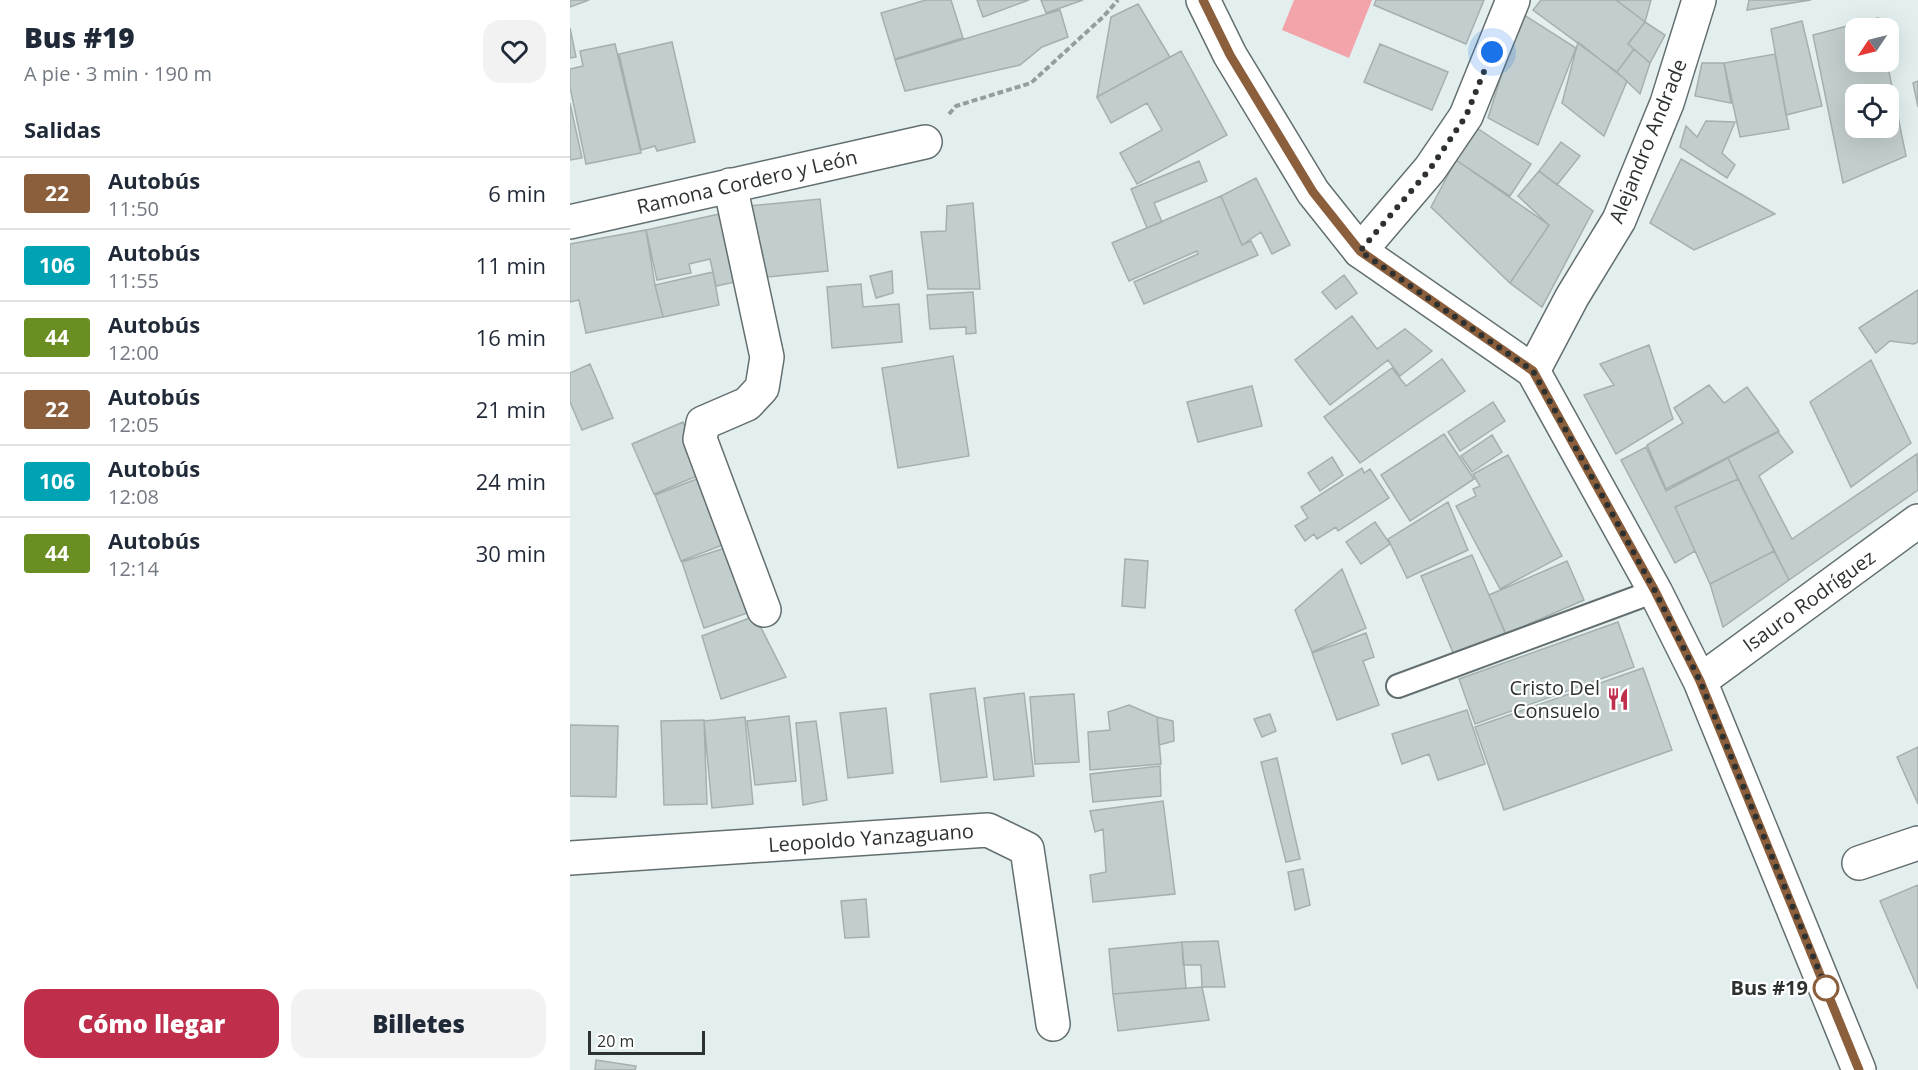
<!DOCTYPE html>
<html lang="es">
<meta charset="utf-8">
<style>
body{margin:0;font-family:"Open Sans",sans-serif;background:#f2f2f3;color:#1f2937;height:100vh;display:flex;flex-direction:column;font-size:22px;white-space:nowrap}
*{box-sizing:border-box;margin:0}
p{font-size:20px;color:#747a83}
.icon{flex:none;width:33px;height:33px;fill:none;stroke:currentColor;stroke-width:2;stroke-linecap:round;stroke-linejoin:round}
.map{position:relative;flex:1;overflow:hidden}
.side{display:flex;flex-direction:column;background:#fff;width:570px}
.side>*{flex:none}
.badge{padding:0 12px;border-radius:4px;font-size:21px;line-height:39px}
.needle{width:39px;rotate:235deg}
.tools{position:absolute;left:1275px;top:18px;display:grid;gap:12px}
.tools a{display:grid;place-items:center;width:54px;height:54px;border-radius:12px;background:#fff;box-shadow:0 6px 24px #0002;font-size:30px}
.scale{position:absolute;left:18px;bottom:15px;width:117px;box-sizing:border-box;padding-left:6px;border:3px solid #2d3231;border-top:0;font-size:16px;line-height:21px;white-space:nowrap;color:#2d3231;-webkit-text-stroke:4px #fff;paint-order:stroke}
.you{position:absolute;width:30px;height:30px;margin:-15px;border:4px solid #fff;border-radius:50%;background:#1a73e8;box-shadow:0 0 0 9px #1a73e833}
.map>.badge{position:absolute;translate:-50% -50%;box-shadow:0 0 0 3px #fff}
h2{padding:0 24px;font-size:22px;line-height:54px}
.round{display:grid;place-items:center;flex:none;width:63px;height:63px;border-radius:18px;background:#f2f2f3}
.overview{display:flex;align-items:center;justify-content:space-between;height:102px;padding:0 24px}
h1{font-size:28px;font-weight:800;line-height:45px}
.cta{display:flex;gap:12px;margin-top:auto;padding:12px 24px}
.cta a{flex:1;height:69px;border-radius:18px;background:#bf2e4b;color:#fff;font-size:24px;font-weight:800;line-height:69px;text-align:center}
.cta a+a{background:#f2f2f3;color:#1f2937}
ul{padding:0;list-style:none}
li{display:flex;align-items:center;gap:18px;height:72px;padding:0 24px;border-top:2px solid #e0e1e3}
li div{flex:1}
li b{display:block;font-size:22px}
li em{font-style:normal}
li .badge{min-width:66px;font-weight:700;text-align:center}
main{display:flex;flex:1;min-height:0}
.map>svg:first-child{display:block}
.green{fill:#f3a4aa}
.building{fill:#c2cecd;stroke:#a4b0af;stroke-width:1.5;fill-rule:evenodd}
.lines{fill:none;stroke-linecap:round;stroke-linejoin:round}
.service-casing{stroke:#636e6e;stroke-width:26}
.minor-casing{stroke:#636e6e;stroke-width:36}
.tertiary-casing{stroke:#636e6e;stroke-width:36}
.path{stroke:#959e9d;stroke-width:4;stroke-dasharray:6 3;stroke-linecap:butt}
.service{stroke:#fff;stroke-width:22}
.minor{stroke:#fff;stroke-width:33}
.tertiary{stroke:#fff;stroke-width:33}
.line-casing{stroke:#fff;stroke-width:14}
.line{stroke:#8b5e3c;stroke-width:9}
.walk{stroke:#2d3231;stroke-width:6;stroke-dasharray:0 10.8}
.stop-dot{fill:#fff;stroke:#8b5e3c;stroke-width:3}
.labels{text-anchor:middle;stroke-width:4.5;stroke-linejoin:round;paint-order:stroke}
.street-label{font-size:20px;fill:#2d3231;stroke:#fff}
.poi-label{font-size:20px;fill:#2d3231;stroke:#fff;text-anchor:end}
.stop-label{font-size:20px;font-weight:bold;fill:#2d3231;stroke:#fff;text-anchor:end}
</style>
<main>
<section class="side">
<div class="overview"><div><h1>Bus #19</h1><p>A pie · 3 min · 190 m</p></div><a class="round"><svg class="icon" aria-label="heart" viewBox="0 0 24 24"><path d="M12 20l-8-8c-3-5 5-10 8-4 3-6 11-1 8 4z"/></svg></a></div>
<h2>Salidas</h2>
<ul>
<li><span class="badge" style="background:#8b5e3c;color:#fff">22</span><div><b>Autobús</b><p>11:50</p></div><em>6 min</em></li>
<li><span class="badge" style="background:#00a3b4;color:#fff">106</span><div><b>Autobús</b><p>11:55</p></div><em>11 min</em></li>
<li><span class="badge" style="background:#6b8e23;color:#fff">44</span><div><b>Autobús</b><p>12:00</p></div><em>16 min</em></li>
<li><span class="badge" style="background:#8b5e3c;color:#fff">22</span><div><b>Autobús</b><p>12:05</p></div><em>21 min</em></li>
<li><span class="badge" style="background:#00a3b4;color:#fff">106</span><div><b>Autobús</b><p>12:08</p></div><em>24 min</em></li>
<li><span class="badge" style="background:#6b8e23;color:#fff">44</span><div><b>Autobús</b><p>12:14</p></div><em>30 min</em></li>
</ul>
<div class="cta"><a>Cómo llegar</a><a>Billetes</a></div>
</section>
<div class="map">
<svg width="1348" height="1070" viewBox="0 0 1348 1070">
<rect width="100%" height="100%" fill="#e2efee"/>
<path class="green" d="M724,0H802L779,58L712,30Z"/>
<path class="building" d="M0,0H19L0,7Z
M356,0H381L393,38L325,59L311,13Z
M407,0H459L413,17Z
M471,0H513L476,13Z
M806,0H914L896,44L804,5Z
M971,0H1046L1075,22L1058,44L1064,49L1047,72L963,10Z
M1046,0H1081L1075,22Z
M1179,0H1241L1177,10Z
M568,4L600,57L527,97L541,17Z
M490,10L498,37L472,47L450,65L335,91L325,60Z
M951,13L1006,48L968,145L918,118Z
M1308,18L1310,28H1286V62H1317L1336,156L1273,183L1243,35ZM1286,94H1318V128H1286Z
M1232,21L1252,106L1216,115L1201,29Z
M1075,22L1095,35L1080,63L1058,44Z
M0,28L6,57L0,58Z
M102,42L125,142L87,151L85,146L71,150L49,54Z
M1008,42L1057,81L1034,136L992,103Z
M45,44L71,153L16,164L0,87V69L13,66L10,51Z
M810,44L878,72L862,110L794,82Z
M1064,49L1080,63L1070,94L1047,72Z
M611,51L657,135L567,184L550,153L592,130L577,103L541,123L527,97Z
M1205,54L1219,129L1170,137L1154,63Z
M1132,63H1154L1161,103L1125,96Z
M1348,81V107L1343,83Z
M0,103L12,158L0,160Z
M1136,121L1165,122L1152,153L1165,165L1157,178L1110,147L1116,126L1127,137Z
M907,128L961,164L940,196L886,160Z
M991,142L1010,156L987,185L969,171Z
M1111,159L1205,214L1124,250L1080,223Z
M886,160L979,225L940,283L861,207Z
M629,161L637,181L584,203L592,222L577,228L561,189Z
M969,171L1023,211L972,307L940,283L979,225L948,196Z
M686,178L720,245L702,254L691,232L672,245L651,196Z
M651,196L672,245L681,241L688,255L574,304L564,282L628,254L627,251L559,281L542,243Z
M250,199L258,271L187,278L179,206Z
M403,203L410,289H358L351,232L376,231L377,206Z
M154,213L170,281L146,286L140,259L119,264L121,273L87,280L76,230Z
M76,230L85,285L93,317L16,333L9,300L0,302V244Z
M322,271L323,293L306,298L300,276Z
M143,272L149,305L93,317L85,285Z
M774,275L787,293L766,309L752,292Z
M291,284L293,307L329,304L332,342L262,348L257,287Z
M1348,290V342L1344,344L1320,341L1306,353L1289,328Z
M403,292L406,333L396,334V327L360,329L357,295Z
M782,316L807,349L835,329L862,351L830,376L818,360L760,405L725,360Z
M1079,345L1103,419L1046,454L1014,395L1044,385L1030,364Z
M383,356L399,456L328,468L312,368Z
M872,359L895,391L790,463L754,417L822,368L836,386Z
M1301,360L1341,443L1281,487L1240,402Z
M20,364L43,418L12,430L0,402V373Z
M1139,385L1154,403L1177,387L1209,431L1096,489L1077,445L1113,423L1104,408Z
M682,386L692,426L628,442L617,402Z
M923,402L935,421L890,451L878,432Z
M113,422L134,473L84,494L62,444Z
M1208,432L1223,452L1189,476L1222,539L1347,454L1348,490L1219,580L1158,458Z
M874,434L904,479L840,521L811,475Z
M922,435L932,452L902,472L891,456Z
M1076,447L1096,491L1158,458L1168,479L1105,507L1125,551L1105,563L1051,460Z
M938,455L992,556L930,589L886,506L906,496L903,489L910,486L903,474Z
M762,457L773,475L750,491L738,473Z
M792,468L794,473L800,469L819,498L768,531L766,527L747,539L744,534L735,541L725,526L738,518L731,507Z
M137,475L163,541L111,561L85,495Z
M1168,479L1204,551L1140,584L1105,507Z
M878,502L898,550L837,578L818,539Z
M805,522L820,544L791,564L776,542Z
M161,546L183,611L134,628L112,562Z
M1204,551L1219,580L1153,627L1140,584Z
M902,555L935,633L884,655L851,576Z
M555,559L578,561L575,608L552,606Z
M997,561L1014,600L936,634L919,595Z
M772,569L796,628L742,652L725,610Z
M185,616L216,677L151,699L132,636Z
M1048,622L1064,667L905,724L889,679Z
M796,633L804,657L793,661L809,705L767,720L742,653Z
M1073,668L1102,750L934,810L905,727Z
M405,688L417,777L371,782L360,694Z
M454,693L464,776L424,780L414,698Z
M504,694L509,762L465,764L460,697Z
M559,705L587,717L591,764L520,770L518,732L540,730L538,712Z
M316,708L323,773L278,778L270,713Z
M897,710L915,764L868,780L859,754L832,764L822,734Z
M700,714L706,731L692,737L684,719Z
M219,716L226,781L185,785L177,721Z
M175,717L183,804L142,808L134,721Z
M587,717L603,721L604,741L589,745Z
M134,720L137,804L94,805L91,721Z
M246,721L257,800L233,805L226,723Z
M0,725L48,726L46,797L0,796Z
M1348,747V804L1327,757Z
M707,758L730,859L716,862L691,762Z
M590,766L591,796L523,802L520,774Z
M593,801L605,894L523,902L520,875L536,872L533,829L525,832L520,811Z
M733,869L740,905L725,910L718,872Z
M1348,885V989L1310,901Z
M296,899L299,937L275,938L271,901Z
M648,941L655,987H632L631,965H613L612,942Z
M612,942L616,988L543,994L539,949Z
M632,987L639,1020L548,1031L543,994Z
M26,1060L66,1066L65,1070H25Z"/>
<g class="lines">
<g class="service-casing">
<path id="service" d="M828,686L1085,591"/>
</g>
<g class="minor-casing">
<path id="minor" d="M160,185L197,357L192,388L177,404L133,423L130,439L194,610
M0,222L355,142
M790,251L860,169L896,116L943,0
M963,371L1002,297L1049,220L1097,103L1129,0
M0,858L418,830L457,849L483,1024
M1289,863L1348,843"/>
</g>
<g class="tertiary-casing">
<path id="tertiary" d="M633,0L660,55L743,192L790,251L963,371L1085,591L1130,681L1289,1070
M1130,681L1348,521"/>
</g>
<path class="path" d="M379,114L386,106L461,83L533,17L548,0"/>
<use href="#service" class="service"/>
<use href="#minor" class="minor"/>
<use href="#tertiary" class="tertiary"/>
</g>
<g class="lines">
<g class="line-casing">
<path id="line" d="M633,0L660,55L743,192L790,251L963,371L1085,591L1130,681L1289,1070"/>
</g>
<use href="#line" class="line"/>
<path class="walk" d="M922,52L896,116L860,169L790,251L963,371L1085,591L1130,681L1256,988"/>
</g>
<defs>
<g id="restaurant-bare" transform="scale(1.8)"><path d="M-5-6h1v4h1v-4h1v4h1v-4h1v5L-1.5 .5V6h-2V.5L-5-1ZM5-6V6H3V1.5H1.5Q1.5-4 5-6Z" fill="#bf2e4b" stroke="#fff" stroke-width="2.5" paint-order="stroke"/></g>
</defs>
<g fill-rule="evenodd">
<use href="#restaurant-bare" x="1048" y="699"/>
</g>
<circle class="stop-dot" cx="1256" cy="988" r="12"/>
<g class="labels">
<g class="street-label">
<text transform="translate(1078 141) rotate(-68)" y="7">Alejandro Andrade</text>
<text transform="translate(177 182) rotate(-13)" y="7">Ramona Cordero y León</text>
<text transform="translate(1239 601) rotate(-36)" y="7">Isauro Rodríguez</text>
<text transform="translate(301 838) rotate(-4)" y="7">Leopoldo Yanzaguano</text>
</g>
<g class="poi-label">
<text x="1030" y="695">Cristo Del<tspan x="1030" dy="23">Consuelo</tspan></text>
</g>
<g class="stop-label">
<text x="1238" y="995">Bus #19</text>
</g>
</g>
</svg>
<div class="tools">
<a><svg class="needle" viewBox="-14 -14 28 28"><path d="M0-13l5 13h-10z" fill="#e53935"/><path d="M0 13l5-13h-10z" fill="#747a83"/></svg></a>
<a><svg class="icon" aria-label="locate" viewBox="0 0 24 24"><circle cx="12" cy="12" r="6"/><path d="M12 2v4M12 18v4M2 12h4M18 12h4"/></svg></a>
</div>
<div class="scale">20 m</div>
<div class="you" style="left:922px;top:52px"></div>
</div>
</main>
